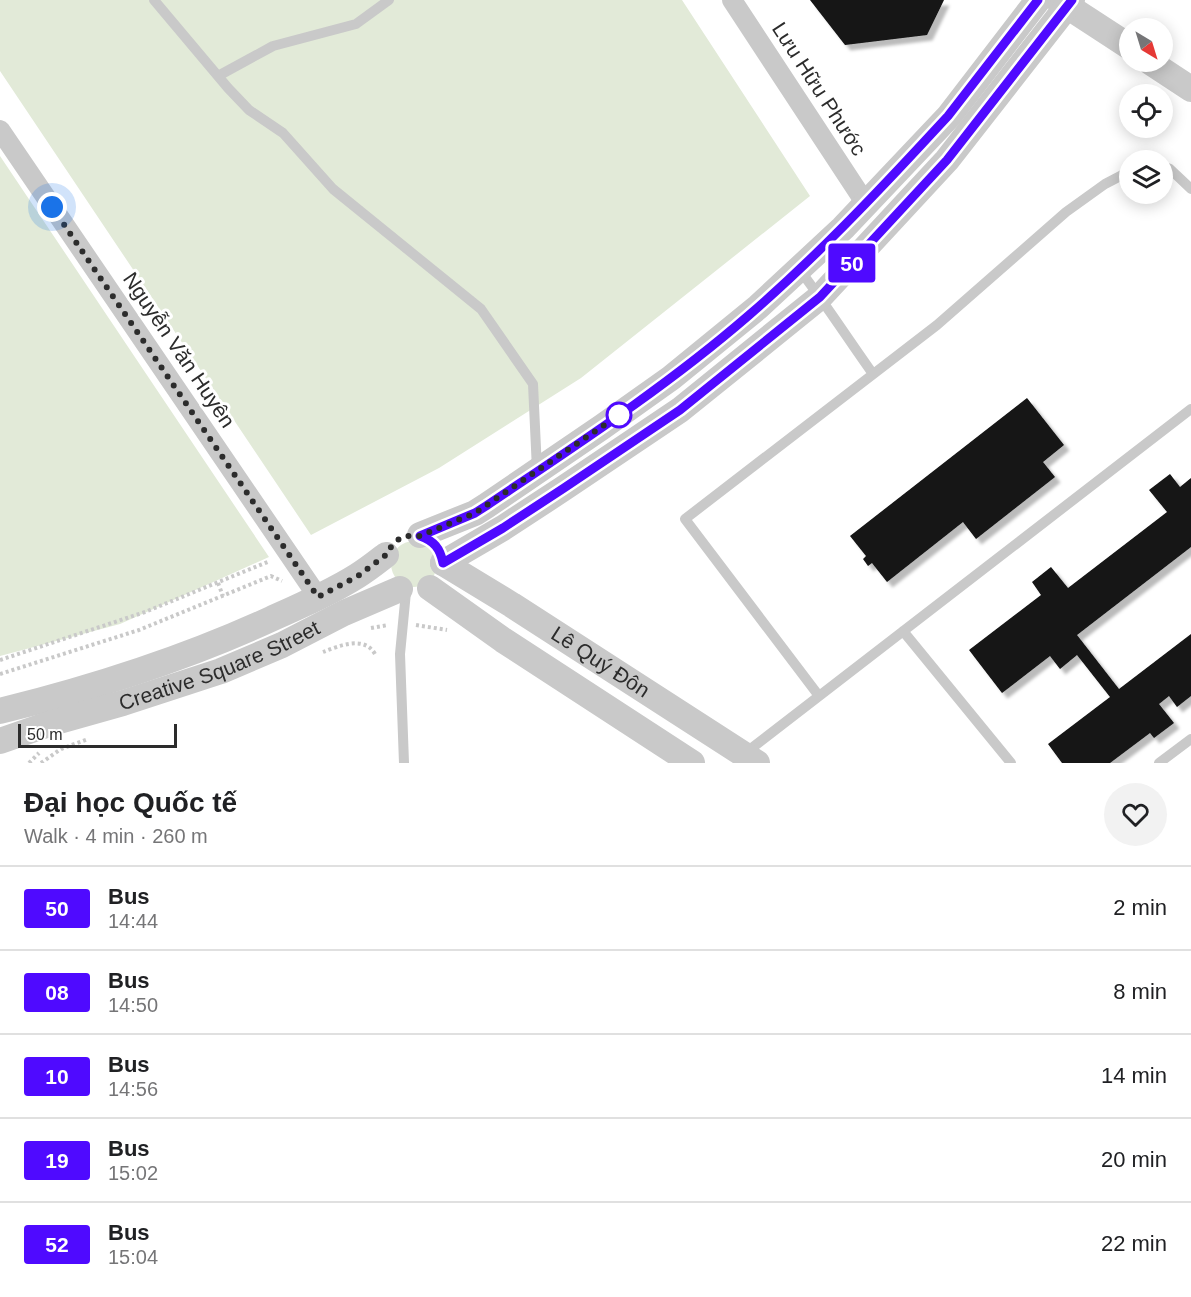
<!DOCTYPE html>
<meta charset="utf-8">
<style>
body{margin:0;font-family:Helvetica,sans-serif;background:#f2f2f2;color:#202124;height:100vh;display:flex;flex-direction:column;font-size:22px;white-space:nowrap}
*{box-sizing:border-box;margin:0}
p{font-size:20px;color:#757577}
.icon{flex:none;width:33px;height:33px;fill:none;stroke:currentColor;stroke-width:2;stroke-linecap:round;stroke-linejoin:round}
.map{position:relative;height:763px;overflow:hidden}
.details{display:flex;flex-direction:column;background:#fff;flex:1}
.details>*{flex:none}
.badge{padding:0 12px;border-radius:4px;font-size:21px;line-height:39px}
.needle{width:39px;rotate:142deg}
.controls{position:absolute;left:1119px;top:18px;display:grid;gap:12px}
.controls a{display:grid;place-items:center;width:54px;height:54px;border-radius:50%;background:#fff;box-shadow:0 3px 15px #0003;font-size:30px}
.scale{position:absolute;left:18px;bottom:15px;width:159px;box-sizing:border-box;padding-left:6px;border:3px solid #2c2c2c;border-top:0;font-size:16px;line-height:21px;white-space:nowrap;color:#2c2c2c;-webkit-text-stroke:4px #fff;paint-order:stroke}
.you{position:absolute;width:30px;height:30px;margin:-15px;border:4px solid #fff;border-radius:50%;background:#1a73e8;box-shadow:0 0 0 9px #1a73e833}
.map>.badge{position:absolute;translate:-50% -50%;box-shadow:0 0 0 3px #fff}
.round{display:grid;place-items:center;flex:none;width:63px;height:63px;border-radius:32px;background:#f2f2f2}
.headline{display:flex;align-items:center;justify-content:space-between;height:102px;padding:0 24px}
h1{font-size:28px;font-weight:600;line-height:45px}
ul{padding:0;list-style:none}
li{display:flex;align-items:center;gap:18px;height:84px;padding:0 24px;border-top:2px solid #e0e0e0}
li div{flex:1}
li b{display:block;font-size:22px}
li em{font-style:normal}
li .badge{min-width:66px;font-weight:700;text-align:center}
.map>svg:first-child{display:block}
.green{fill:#e2ead8}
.building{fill:#131313;filter:url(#shadow)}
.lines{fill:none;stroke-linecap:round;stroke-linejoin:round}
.path{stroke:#c9c9c9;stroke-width:4;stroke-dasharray:3 3;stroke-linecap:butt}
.service{stroke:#c9c9c9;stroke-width:10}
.minor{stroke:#c9c9c9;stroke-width:20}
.tertiary{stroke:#c9c9c9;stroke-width:26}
.line-casing{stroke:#fff;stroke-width:14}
.line{stroke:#4f0aff;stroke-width:9}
.walk{stroke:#2c2c2c;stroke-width:6;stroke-dasharray:0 10.8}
.stop-dot{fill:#fff;stroke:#4f0aff;stroke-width:3}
.labels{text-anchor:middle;stroke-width:6;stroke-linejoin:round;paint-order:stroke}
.street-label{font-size:21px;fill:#2c2c2c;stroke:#fff}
</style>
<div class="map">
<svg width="1191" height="763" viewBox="0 0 1191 763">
<defs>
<filter id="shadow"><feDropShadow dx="5.5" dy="5.5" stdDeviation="1.5" flood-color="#0004"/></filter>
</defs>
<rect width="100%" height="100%" fill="#fff"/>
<path class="green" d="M0,0H682L810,196L581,378L439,468L311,535L0,71Z
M0,156L269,557L120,624L0,656Z
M391 564a23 23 0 1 1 46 0a23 23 0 1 1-46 0Z"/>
<path class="building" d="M810,0H944L927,35L845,45Z
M1027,398L1064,445L1043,462L1055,477L976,539L963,522L887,582L872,563L868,566L863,559L866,556L850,536Z
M1170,474L1180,487L1191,478V547L1077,635L1119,689L1191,634V696L1177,707L1169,696L1159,704L1174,723L1154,738L1150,733L1110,763H1062L1048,744L1110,697L1077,655L1060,669L1050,656L1002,693L969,650L1041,595L1032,582L1051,567L1068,588L1167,512L1149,490Z"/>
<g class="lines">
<path class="path" d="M218,583L223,596
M416,625L447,630
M371,628L388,625
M323,652C339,646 364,635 375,654
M0,660L145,612L270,561
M0,674L139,630L271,576L282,581
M29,763L39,753
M41,763L61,749L88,739"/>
<path class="service" d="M154,0L228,88L249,110L283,133L333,189L481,309L533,384L537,470
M218,76L273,46L356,24L389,0
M1162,166L1170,169L1191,189
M799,269C825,303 848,339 873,374
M903,631L1011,763
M819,696L685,519L937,325L1066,212L1105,184L1130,171
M744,754L1191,409
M404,763L400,654L406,592
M1159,763L1191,739"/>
<path class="minor" d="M732,0L866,204
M0,130L318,597"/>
<g class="tertiary">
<path d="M1058,0L1130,47"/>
<path d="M1150,62L1191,89"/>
<path d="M420,535L475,513L486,506L602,427L671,378L758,307L843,228L949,116L1038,0"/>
<path d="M443,563L503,528L564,488L680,410L820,297L947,160L1072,0"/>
<path id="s1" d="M443,563L512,605L757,763"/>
<path d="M430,588L503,640L692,763"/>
<path d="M0,711C93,688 184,659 271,619C300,606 330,593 357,576C367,570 377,562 386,555"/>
<path id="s2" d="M0,741L52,723L123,703L221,671L282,645L344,613L400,589"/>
</g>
</g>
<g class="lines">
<g class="line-casing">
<path id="line" d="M1038,0L948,116L935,130C875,195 815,258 748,316C666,387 575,446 486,506L475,513L420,536C434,541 440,548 443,563L503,528L564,488L680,410L820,297L947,160L1072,0"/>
</g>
<use href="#line" class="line"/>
<path class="walk" d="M52,207L318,597L358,576L386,555L389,549L399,539L406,536H420L475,513L619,415"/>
</g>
<circle class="stop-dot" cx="619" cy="415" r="12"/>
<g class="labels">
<g class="street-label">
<text transform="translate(819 89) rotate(57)" y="7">Lưu Hữu Phước</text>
<text transform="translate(179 350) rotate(56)" y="7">Nguyễn Văn Huyên</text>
<text dy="7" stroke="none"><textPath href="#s1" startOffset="186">Lê Quý Đôn</textPath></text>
<text dy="7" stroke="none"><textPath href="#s2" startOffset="232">Creative Square Street</textPath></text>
</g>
</g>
</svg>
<div class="controls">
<a><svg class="needle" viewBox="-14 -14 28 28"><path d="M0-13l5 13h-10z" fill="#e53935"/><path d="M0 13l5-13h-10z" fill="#757577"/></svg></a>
<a><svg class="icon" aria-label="locate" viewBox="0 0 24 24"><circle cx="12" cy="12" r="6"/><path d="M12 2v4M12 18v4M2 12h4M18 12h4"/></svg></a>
<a><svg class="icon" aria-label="layers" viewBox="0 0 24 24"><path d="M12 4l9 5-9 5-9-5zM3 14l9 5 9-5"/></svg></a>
</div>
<div class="scale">50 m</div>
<div class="you" style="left:52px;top:207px"></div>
<b class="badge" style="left:852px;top:263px;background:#4f0aff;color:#fff">50</b>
</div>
<section class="details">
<div class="headline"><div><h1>Đại học Quốc tế</h1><p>Walk · 4 min · 260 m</p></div><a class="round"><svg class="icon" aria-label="heart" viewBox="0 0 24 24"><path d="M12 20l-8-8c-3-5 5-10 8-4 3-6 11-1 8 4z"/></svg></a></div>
<ul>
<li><span class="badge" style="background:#4f0aff;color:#fff">50</span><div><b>Bus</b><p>14:44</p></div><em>2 min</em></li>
<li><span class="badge" style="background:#4f0aff;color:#fff">08</span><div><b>Bus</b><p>14:50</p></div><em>8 min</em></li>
<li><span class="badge" style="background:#4f0aff;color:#fff">10</span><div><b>Bus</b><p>14:56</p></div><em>14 min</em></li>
<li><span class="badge" style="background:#4f0aff;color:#fff">19</span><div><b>Bus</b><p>15:02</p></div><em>20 min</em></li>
<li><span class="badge" style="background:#4f0aff;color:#fff">52</span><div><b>Bus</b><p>15:04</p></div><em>22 min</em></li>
</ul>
</section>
